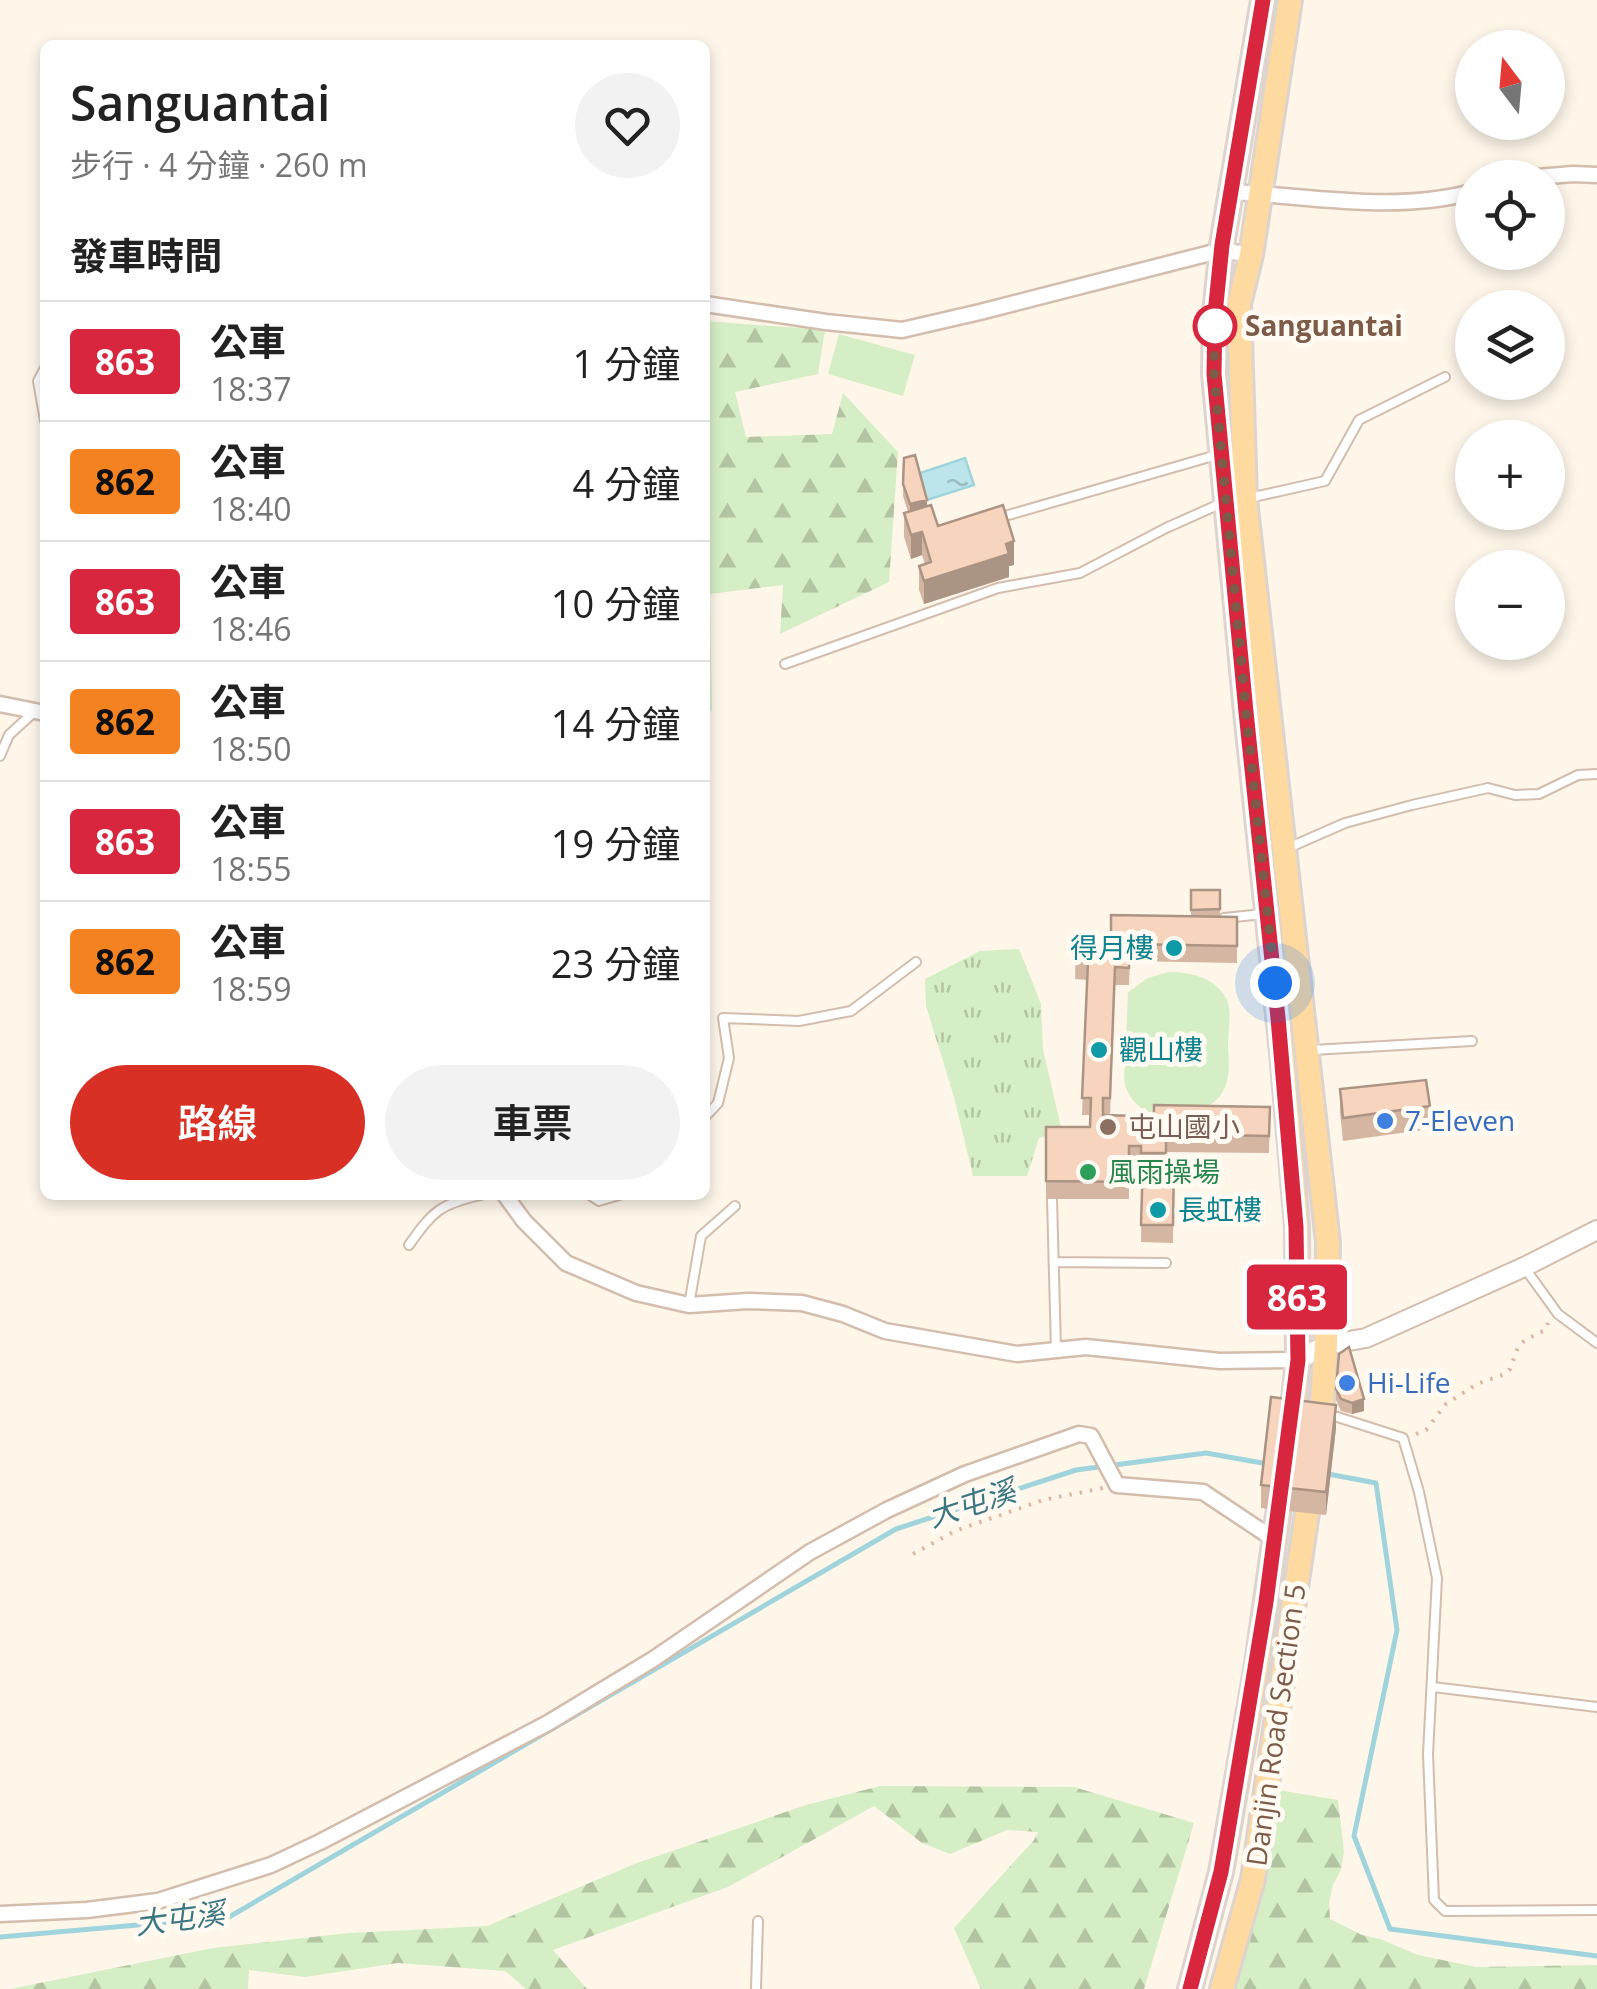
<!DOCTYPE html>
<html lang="zh-TW">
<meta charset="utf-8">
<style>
body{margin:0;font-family:"Open Sans","Noto Sans TC",sans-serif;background:#f2f2f2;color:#222;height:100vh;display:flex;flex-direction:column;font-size:38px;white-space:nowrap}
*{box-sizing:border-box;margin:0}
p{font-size:32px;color:#767676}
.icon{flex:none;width:55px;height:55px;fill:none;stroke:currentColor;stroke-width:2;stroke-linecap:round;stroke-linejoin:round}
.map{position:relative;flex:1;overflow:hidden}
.drawer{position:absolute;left:40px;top:40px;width:670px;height:1160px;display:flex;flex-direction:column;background:#fff;border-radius:15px;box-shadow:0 5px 15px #0003}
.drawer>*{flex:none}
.badge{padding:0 20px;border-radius:8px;font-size:35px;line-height:65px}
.needle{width:65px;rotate:344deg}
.fabs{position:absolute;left:1455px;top:30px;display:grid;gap:20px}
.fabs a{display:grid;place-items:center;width:110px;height:110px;border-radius:50%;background:#fff;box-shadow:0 5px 15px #0003;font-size:50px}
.you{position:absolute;width:50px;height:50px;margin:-25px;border:8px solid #fff;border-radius:50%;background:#1a73e8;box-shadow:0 0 0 15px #1a73e833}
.map>.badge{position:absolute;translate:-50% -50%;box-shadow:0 0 0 5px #fff}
h2{padding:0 30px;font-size:38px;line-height:90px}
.round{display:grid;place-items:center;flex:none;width:105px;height:105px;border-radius:52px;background:#f2f2f2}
.overview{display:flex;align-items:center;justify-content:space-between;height:170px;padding:0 30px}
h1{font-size:48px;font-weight:600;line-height:75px}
.action{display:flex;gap:20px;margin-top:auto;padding:20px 30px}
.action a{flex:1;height:115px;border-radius:60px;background:#d93025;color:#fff;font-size:40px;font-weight:600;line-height:115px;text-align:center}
.action a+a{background:#f2f2f2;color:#222}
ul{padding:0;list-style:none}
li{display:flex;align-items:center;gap:30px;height:120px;padding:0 30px;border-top:2px solid #e0e0e0}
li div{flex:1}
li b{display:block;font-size:38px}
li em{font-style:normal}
li .badge{min-width:110px;font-weight:700;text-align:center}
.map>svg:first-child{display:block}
.grass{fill:url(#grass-tufts)}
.forest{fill:url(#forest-firs)}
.pitch{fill:#d6eec5}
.water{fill:url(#water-ripples);stroke:#a0d4dd;stroke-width:2.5}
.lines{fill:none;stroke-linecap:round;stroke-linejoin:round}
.stream{stroke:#a0d4dd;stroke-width:5}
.service-casing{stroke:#d3bdad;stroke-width:12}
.minor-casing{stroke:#d3bdad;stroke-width:19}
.tertiary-casing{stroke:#d3bdad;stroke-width:22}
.primary-casing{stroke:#ddd4d0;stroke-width:28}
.path{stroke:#dcb7a0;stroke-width:4;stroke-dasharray:2.5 8;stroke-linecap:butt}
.service{stroke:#fff;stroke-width:8}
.minor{stroke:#fff;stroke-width:14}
.tertiary{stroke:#fff;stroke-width:18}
.primary{stroke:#ffdaa0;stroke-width:22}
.wall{fill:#d4b6a3}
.shaded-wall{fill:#ac9485}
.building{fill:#f6d4be;stroke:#ac9485;stroke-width:2.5}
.line-casing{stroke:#fff;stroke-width:22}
.line{stroke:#d7263d;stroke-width:15}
.walk{stroke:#7c5b49;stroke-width:10;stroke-dasharray:0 18}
.stop-dot{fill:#fff;stroke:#d7263d;stroke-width:5}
.culture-dot{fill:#0f9aa8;stroke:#fffaf2;stroke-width:4}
.shop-dot{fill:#3f7fe0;stroke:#fffaf2;stroke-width:4}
.education-dot{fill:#8d6e63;stroke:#fffaf2;stroke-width:4}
.leisure-dot{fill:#2e9e5b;stroke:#fffaf2;stroke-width:4}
.labels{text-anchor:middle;stroke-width:10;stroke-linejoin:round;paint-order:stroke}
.stop-label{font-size:28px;font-weight:bold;fill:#7c5b49;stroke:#fffaf2;text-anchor:start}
.culture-label{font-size:28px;fill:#0d838f;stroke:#fffaf2;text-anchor:start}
.shop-label{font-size:28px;fill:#366cbe;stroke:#fffaf2;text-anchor:start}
.education-label{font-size:28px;fill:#785e54;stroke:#fffaf2;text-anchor:start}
.leisure-label{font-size:28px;fill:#27864d;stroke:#fffaf2;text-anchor:start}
.street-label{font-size:28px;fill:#7c5b49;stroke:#fffaf2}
.water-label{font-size:30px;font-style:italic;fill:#3b7782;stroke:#fffaf2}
</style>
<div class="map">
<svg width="1597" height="1989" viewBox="0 0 1597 1989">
<defs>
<pattern id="grass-tufts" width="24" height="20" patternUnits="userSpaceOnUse" patternTransform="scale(2.5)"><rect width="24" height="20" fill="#d6eec5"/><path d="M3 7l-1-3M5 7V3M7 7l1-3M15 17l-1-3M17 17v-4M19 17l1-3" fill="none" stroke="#b3c4a2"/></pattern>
<pattern id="forest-firs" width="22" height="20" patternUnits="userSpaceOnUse" patternTransform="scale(2.5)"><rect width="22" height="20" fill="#d6eec5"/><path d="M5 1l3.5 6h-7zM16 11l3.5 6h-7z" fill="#b3c4a2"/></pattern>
<pattern id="water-ripples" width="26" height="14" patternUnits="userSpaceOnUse" patternTransform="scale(2.5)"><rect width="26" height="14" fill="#bbe4eb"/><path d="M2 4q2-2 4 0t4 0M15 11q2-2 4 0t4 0" fill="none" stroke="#9dbcc0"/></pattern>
</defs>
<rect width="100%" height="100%" fill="#fef6e9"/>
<path class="grass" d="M1019,949L1041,1004L1043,1049L1062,1132L1039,1138L1027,1176H973L954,1097L926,1006L925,979L980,951Z"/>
<path class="forest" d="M705,321L825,330L818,374L735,392L746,437L832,434L843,393L898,452L889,582L780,634L783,585L710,594L712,710L705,716Z
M880,1786L1074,1787L1194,1823L1144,1989H981L954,1928L1034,1840L1038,1832L1007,1830L950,1854L922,1843L874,1806L728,1887L553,1950L587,1989H526L505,1971L398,1963L305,1977L249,1970L248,1989H10L213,1948L349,1933L487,1926L637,1863L806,1805Z
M1273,1789L1338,1800L1344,1852L1341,1870L1333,1885L1329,1903L1330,1919L1362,1935L1380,1939L1418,1955L1476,1967L1597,1965V1989H1229Z"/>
<path class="pitch" d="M839,334L915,355L903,396L828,374Z
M1168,972C1190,972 1216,977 1227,1000C1232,1012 1228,1033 1228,1046C1229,1063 1231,1083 1219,1097C1195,1125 1135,1125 1125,1084C1123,1077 1125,1067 1126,1061C1126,1038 1127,1015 1128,992L1148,978Z"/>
<path class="water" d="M965,458L974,485L924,501L917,474Z"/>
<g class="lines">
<path class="stream" d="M1328,1474L1376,1483L1397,1630L1354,1836L1390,1929L1597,1956
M0,1937L229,1917L896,1529L1076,1470L1206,1453L1268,1464"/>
<g class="service-casing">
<path id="service" d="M45,368L38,381L45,421
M1249,498L1325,481L1359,420L1445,377
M998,518L1220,454
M785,664L998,588L1080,573L1166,528L1222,503
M0,756L9,735L34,712
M1288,848L1345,823L1412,805L1488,788L1515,795L1539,794L1578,775L1597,774
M1224,918L1263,914
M1312,1050L1472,1041
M705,1117L718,1103L729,1058L723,1018L799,1021L851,1011L916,962
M590,1195L599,1201L619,1195
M1052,1199L1056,1350
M409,1245C433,1211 440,1204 481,1195
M1055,1262L1166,1263
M1524,1267L1558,1314L1597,1343
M689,1305L701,1236L735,1206
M1331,1415L1403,1438L1419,1492L1437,1578L1428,1754L1434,1900L1445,1911L1597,1910
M1433,1687L1597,1707
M756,1989L758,1921"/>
</g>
<g class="minor-casing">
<path id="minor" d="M1525,178L1573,174L1597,175
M1231,192C1311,196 1394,213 1472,192
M705,304L826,322L902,330L980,312L1222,250L1251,255
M0,704L45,713
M505,1195L524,1221L566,1263L636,1293L689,1305L748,1301L802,1303L843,1314L885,1331L1017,1354L1086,1347L1220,1361L1298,1360
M0,1914L87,1910L158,1901L271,1865L320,1842L548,1723L652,1660L810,1552L887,1510L965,1474L1079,1434L1091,1436L1117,1485L1203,1492L1275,1540"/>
</g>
<g class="tertiary-casing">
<path id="tertiary" d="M1298,1360L1326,1345L1366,1338L1524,1267L1597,1230"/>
</g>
<g class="primary-casing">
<path id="primary" d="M1263,0L1222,245L1215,314L1214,374L1246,712L1282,1053L1297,1227L1298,1360L1291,1428
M1290,0L1251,255L1239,304L1245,499L1328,1243L1326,1345L1320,1430
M1190,1989L1221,1872L1257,1664L1283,1480
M1222,1989L1253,1879L1311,1486"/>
</g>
<path class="path" d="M1416,1434L1426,1430L1446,1404L1477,1384L1505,1374L1510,1369L1518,1347L1525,1340L1545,1330L1548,1323
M913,1554L955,1531L1043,1500L1103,1488"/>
<use href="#service" class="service"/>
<use href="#minor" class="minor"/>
<use href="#tertiary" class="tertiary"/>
<use href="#primary" class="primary"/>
</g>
<path class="wall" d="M904,458L938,526L1014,565L1009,566V577L924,604L919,590V566L925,564L922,555L911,559L904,537V513L908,512L903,496Z
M1191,890H1220V917H1237V963L1130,961L1129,985H1115L1110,1116L1136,1126L1154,1127L1270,1107L1269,1153L1166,1152V1160H1174L1173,1243L1141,1242L1142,1170H1141V1164H1129V1199H1046V1127H1090V1115H1082L1087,980L1075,979L1076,949L1111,950L1191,916Z
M1340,1089L1430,1106V1129L1343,1141L1340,1112Z
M1336,1389L1364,1411L1352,1414L1341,1411L1336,1400Z
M1336,1428L1326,1515L1261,1508V1485Z"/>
<path class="shaded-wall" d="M927,500V512L910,516V504Z
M922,532V555L911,559V535Z
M1014,541V565L1009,566V577L924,604V581Z
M1364,1399V1411L1352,1414V1403Z
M1336,1405V1428L1326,1515V1492Z"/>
<path class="building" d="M915,455L927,500L910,504L903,484L904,458Z
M931,505L938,526L1003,505L1014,541L1006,544L1009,554L924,581L919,566L931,562L922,532L911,535L904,513Z
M1191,890H1220V909L1191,910Z
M1111,915L1237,917V946L1130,944L1129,968L1115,967L1110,1098H1103V1115L1136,1116V1126L1154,1127V1105L1270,1107L1269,1136L1166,1134V1153H1141V1146H1129V1182L1046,1181V1127H1090L1091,1098H1082L1088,962L1075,961L1076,949L1111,950Z
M1426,1080L1430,1106L1343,1118L1340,1089Z
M1143,1159L1174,1160L1173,1225H1141Z
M1349,1347L1364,1399L1352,1403L1341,1399L1336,1389L1339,1354Z
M1271,1397L1336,1405L1326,1492L1261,1485Z"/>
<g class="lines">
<g class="line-casing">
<path id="line" d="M1190,1989L1221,1872L1227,1837L1266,1602L1298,1360L1296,1227L1278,1018L1246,712L1214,374L1215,314L1222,245L1263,0"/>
</g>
<use href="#line" class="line"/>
<path class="walk" d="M1215,326V314L1214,374L1246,712L1275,983"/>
</g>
<circle class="stop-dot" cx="1215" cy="326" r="20"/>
<g class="culture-dot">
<circle cx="1174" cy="948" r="10"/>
<circle cx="1099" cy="1050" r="10"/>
<circle cx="1158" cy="1210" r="10"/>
</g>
<g class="shop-dot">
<circle cx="1385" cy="1121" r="10"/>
<circle cx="1347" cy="1383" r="10"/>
</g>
<circle class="education-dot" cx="1108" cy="1127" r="10"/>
<circle class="leisure-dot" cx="1088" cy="1172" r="10"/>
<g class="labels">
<g class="stop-label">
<text x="1245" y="336">Sanguantai</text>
</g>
<g class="culture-label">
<text x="1154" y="958" text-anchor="end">得月樓</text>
<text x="1119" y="1060">觀山樓</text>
<text x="1178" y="1220">長虹樓</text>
</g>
<g class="shop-label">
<text x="1405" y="1131">7-Eleven</text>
<text x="1367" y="1393">Hi-Life</text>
</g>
<g class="education-label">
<text x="1128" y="1137">屯山國小</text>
</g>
<g class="leisure-label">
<text x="1108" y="1182">風雨操場</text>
</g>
<g class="street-label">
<text transform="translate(1276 1725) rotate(-82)" y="10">Danjin Road Section 5</text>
</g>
<g class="water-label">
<text transform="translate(972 1504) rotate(-18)" y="10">大屯溪</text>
<text transform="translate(180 1919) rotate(-7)" y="10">大屯溪</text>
</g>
</g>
</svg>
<div class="fabs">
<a><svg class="needle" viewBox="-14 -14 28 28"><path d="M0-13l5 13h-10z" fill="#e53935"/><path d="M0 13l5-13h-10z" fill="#767676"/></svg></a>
<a><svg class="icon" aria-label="locate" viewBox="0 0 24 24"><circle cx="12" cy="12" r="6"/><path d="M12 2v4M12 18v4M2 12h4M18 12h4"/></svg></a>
<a><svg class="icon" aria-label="layers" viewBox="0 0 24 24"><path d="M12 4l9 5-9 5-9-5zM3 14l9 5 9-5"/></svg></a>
<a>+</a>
<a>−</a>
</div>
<div class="you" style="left:1275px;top:983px"></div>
<b class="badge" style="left:1297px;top:1297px;background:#d7263d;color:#fff">863</b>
<section class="drawer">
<div class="overview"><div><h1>Sanguantai</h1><p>步行 · 4 分鐘 · 260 m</p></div><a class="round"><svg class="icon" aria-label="heart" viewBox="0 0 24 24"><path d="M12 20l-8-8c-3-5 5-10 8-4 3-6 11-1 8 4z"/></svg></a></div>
<h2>發車時間</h2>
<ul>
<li><span class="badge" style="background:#d7263d;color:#fff">863</span><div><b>公車</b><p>18:37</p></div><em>1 分鐘</em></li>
<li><span class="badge" style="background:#f58220;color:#111">862</span><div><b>公車</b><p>18:40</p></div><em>4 分鐘</em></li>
<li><span class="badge" style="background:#d7263d;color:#fff">863</span><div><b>公車</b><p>18:46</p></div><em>10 分鐘</em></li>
<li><span class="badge" style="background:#f58220;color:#111">862</span><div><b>公車</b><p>18:50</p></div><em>14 分鐘</em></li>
<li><span class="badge" style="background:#d7263d;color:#fff">863</span><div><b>公車</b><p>18:55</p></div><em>19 分鐘</em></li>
<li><span class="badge" style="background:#f58220;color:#111">862</span><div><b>公車</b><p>18:59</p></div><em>23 分鐘</em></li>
</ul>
<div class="action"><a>路線</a><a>車票</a></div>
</section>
</div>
